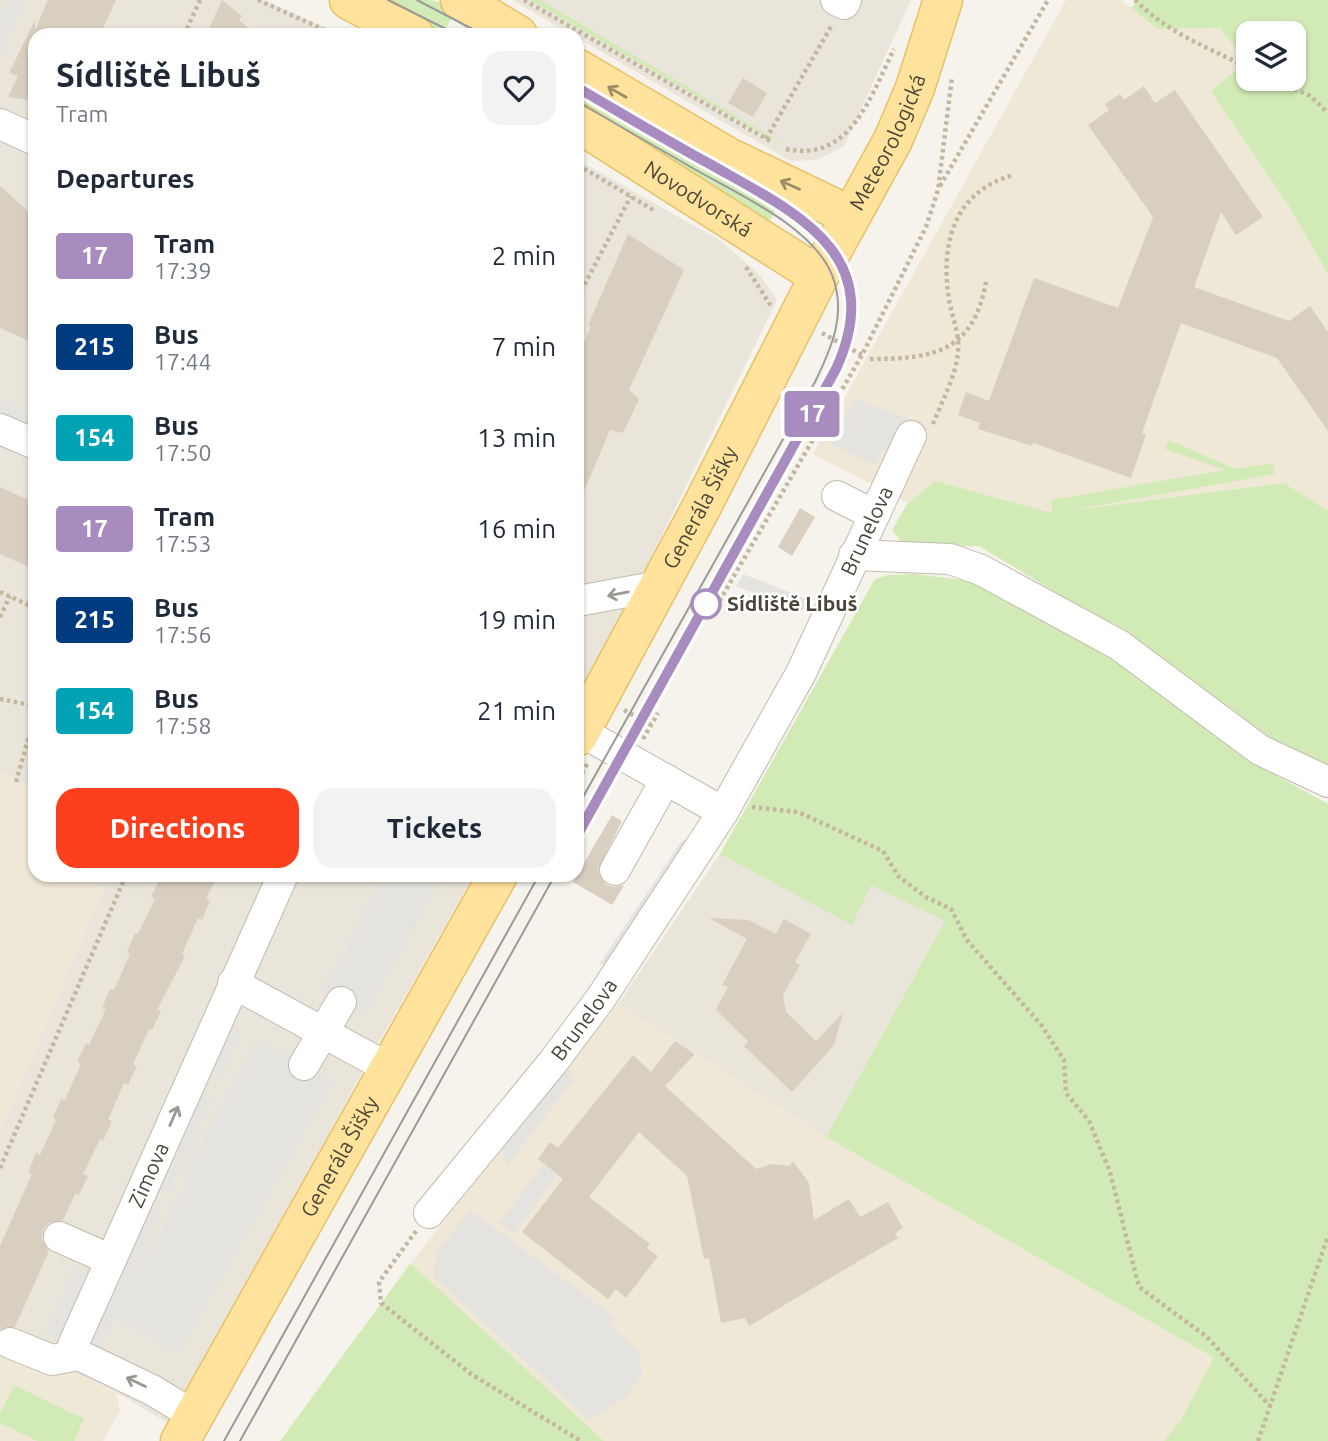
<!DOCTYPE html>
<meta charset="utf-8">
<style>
body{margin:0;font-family:Ubuntu,sans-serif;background:#f2f2f3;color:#1f2937;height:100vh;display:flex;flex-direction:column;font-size:26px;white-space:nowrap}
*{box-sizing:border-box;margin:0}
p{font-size:23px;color:#747a83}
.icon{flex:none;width:38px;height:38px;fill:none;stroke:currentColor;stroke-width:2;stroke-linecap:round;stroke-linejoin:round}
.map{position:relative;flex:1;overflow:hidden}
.details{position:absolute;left:28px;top:28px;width:556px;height:854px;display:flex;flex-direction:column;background:#fff;border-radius:21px;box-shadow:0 2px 5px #0004}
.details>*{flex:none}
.badge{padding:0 14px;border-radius:5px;font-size:24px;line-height:46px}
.controls{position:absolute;left:1236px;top:21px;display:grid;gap:14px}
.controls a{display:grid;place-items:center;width:70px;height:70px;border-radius:14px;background:#fff;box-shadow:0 2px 5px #0004;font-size:35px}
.map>.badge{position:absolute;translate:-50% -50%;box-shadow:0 0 0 4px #fff}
h2{padding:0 28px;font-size:26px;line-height:63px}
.round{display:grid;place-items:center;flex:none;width:74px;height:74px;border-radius:21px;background:#f2f2f3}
.overview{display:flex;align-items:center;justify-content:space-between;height:119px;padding:0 28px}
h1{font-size:33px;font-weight:700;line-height:52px}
.button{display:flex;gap:14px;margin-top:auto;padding:14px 28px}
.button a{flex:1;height:80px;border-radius:21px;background:#fc3f1d;color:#fff;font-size:28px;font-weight:700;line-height:80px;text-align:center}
.button a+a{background:#f2f2f3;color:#1f2937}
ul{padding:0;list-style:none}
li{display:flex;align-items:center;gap:21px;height:91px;padding:0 28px}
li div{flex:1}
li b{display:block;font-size:26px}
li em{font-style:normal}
li .badge{min-width:77px;font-weight:700;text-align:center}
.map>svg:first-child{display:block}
.residential{fill:#eae5da}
.education{fill:#efe8d6}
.green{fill:#d2eab5;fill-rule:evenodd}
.parking{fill:#e5e3e0}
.building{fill:#d8cfc1}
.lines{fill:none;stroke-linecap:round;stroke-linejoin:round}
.minor-casing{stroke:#c2bbae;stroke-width:32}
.major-casing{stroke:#e6c16a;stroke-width:41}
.path{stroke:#c4b79f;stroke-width:4.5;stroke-dasharray:3.5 3.5;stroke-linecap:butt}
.minor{stroke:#fff;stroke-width:30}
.major{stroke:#ffe39c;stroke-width:38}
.tram{stroke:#9a9a9a;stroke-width:2}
.oneway{stroke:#9c8c66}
.oneway2{stroke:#9c9892}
.line-casing{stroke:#fff;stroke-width:16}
.line{stroke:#a88cbf;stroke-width:10}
.stop-dot{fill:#fff;stroke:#a88cbf;stroke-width:3.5}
.labels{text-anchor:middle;stroke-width:5;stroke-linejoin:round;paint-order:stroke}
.street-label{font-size:21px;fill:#4b4439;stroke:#fff}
.stop-label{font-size:21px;font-weight:bold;fill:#4b4439;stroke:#fff;text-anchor:start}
</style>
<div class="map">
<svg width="1328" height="1441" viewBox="0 0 1328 1441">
<rect width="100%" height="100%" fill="#f6f3ec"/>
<path class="residential" d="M0,0H264L341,35H35V791L0,770Z
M512,0H911L844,146L817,160L791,161Z
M578,160L721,241L760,275L777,300L640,580L578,693Z
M720,854L852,924L871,884L945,921L826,1137L618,1004Z
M109,875H474L362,1072L173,1426L116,1392L0,1341V1133Z"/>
<path class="education" d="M1066,0H1121L1158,29L1220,28L1246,62L1212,91L1289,206L1328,274V511L1284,483L1054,514L935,481L908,503L813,454Z
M0,770L35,791V875H109L0,1133Z
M618,1004L826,1137L1215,1359L1181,1420L1164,1441H604L410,1264Z
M0,1341L116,1392L120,1411L103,1441H0Z"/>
<path class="green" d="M378,0H429L458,6L442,35H434L423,22Z
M530,0H540L784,144L767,136Z
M1140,0H1328V274L1289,206L1211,91L1246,62L1220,28L1158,29L1131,8ZM1248,33H1293V79H1248Z
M578,81L785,192L767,226L578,108Z
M1169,440L1235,469L1273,463L1275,474L1067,511L1284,483L1328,511V766L1264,737L1140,643L979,546L907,548L892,530L908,503L935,481L1052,513L1051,500L1225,470L1165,449Z
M914,574L971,581L1128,666L1253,763L1328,804V1441H1164L1181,1420L1214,1358L826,1137L945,921L871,885L852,925L720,854L875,579L889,575Z
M410,1264L420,1272L604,1441H280Z
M14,1385L84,1419L74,1441H37L0,1423V1414Z"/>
<path class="parking" d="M7,0H24L0,56V17Z
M0,398L35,413V433L0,418Z
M855,399L924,424L918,439L883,450L875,465L830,444Z
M743,574L809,600L803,611L736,586Z
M683,839L690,844L606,967L600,963Z
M385,875H442L365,1015L321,991Z
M227,1024L242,1031L222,1075L208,1069Z
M258,1039L333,1081L178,1353L114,1317L98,1352L83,1345L145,1205L160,1212L128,1285L186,1184L181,1175Z
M567,1057L573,1080L506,1167L501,1143Z
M196,1092L211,1098L169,1194L155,1188Z
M543,1164L557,1175L514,1234L499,1223Z
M470,1210L615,1317L610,1325L639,1353L642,1372L628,1395L589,1420L434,1277L437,1251Z
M75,1268L91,1275L61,1340L45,1333Z"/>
<path class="building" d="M48,0H116L100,35H35V101L8,97L18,76L9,73L35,20V30Z
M222,0L242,16L239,20L257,35H206Z
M743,78L767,93L753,117L728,103Z
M1144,86L1155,103L1175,90L1263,217L1236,235L1221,212L1194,287L1289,321L1310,306L1328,332V431L1277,358L1181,323L1142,433L1146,435L1131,478L1033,443L1032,446L978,429L980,423L958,415L966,392L989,401L1034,278L1118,308L1153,217L1088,125L1109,110L1105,104L1120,94L1124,100Z
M0,186L35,217V344L0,328Z
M628,234L684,270L629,390L639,399L623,433L610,430L578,505V357L591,326L588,325Z
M0,487L35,503V570L0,554Z
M800,508L815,517L792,556L778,547Z
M612,815L622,821L598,870L606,885L615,887L624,885L612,905L573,882Z
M161,875H201L215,881L206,899L210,901L202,920L198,918L182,954L185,956L157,1010L161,1011L152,1030L149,1029L133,1064L137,1066L128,1085L124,1083L108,1120L112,1121L103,1141L100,1139L83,1174L88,1176L79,1195L75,1194L63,1220L49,1223L43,1229L42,1240L49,1251L15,1327L0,1329V1246L32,1174L28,1173L36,1153L40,1155L56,1120L53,1118L61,1099L65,1100L81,1064L77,1062L86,1043L89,1045L106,1009L102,1008L110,989L114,990L130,954L127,952L135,933L138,934L155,899L151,897Z
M709,918L748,920L776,934L784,919L811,934L795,962L800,965L783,995L786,1012L816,1041L843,1013L834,1045L792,1092L744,1046L748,1041L716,1010L728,987L722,985L747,939Z
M675,1041L695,1054L665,1086L756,1169L772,1164L790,1166L793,1161L809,1183L814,1220L849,1199L860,1217L888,1202L903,1228L895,1233L898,1238L749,1326L745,1318L721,1323L709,1258L704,1259L687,1176L639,1132L589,1197L650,1244L647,1248L658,1256L626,1298L616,1289L608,1299L522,1232L563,1179L538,1159L550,1142L558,1148L633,1055L651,1072Z"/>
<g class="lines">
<g class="minor-casing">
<g id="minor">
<path d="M836,0L844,4L846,0"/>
<path d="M0,124L35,140"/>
<path d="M0,429L35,444"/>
<path d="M837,496L874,515"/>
<path d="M854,555L950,559L981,570L1119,645L1260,750L1328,782"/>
<path d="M578,601L659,586"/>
<path d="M580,731L723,812"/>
<path d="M615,870L666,779"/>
<path d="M233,983L390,1069"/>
<path d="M304,1065L341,1002"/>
<path id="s1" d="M429,1213L553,1062L601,998L723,812L801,673L911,436"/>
<path d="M59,1237L111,1260"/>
<path d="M10,1343L52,1360L79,1355"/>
<path id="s2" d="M195,1416L152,1390L79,1355L73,1345L283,875"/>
</g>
</g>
<g class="major-casing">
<g id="major">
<path d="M349,0L414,35"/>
<path d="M460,0L518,35"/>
<path d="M578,69L728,157L851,216"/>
<path id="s3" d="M578,123L819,276"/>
<path id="s4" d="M578,736L701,508L833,249L893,140L915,88L943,0"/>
<path id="s5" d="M180,1441L498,875"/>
</g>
</g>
<path class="path" d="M258,0L336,35
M524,0L772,142
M1135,0C1168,33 1207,47 1248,68
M184,35L200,0
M1268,79L1309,95L1328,113
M766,139L832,25
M786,149C851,163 871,95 894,49
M578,165L655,211
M940,186L1048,0
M746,267L771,306
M578,297L631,196
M822,333L862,355
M870,359C934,359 973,352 986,282
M933,424C942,401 956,376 958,352C960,334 952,317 949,300C940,243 954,192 1013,175
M0,592L35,608
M716,607L862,355L926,227L938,190L952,77
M0,617L10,596
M0,699L35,706
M624,710L651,725
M643,739L658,713
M578,779L588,763
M16,782L35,715
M752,807L798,812L883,851L899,877L926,897L951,909L967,940L1042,1026L1064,1060L1066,1093L1089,1121L1110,1172L1139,1287L1206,1336L1270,1406
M0,1168L126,875
M416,1231L379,1282L381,1303L471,1374L581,1441
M1258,1441L1328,1236"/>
<use href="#minor" class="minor"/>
<use href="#major" class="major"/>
<path class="tram" d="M388,0L458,35
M417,0L484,35
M578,88L811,225C862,270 861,321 832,378L578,835
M578,102C615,123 652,145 689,166C733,192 812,225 832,275C847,313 832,347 815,382L578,806
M224,1441L539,875
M240,1441L555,875"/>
</g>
<defs><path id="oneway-shaft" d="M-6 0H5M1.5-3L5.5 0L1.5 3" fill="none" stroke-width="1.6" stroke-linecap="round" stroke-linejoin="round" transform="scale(1.75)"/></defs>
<g class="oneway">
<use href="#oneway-shaft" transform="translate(617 92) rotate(-150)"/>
<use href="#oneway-shaft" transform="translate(790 185) rotate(-156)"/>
</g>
<g class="oneway2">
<use href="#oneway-shaft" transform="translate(618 594) rotate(169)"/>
<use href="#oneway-shaft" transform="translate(174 1116) rotate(-66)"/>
<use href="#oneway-shaft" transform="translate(136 1382) rotate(-155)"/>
</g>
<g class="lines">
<g class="line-casing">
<path id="line" d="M578,88C621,113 664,139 708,163C794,212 889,252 836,369L578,834"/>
</g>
<use href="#line" class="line"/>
</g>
<circle class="stop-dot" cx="706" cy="604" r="14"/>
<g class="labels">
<g class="street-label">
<text dy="7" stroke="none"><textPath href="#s4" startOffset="670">Meteorologická</textPath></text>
<text dy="7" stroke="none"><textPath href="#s3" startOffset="142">Novodvorská</textPath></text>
<text dy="7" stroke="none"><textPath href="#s4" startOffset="259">Generála Šišky</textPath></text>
<text dy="7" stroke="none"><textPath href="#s1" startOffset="814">Brunelova</textPath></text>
<text dy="7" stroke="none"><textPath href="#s1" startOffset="248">Brunelova</textPath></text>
<text dy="7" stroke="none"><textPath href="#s5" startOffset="326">Generála Šišky</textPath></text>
<text dy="7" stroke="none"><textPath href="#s2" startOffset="329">Zimova</textPath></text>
</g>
<g class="stop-label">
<text x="727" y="611">Sídliště Libuš</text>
</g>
</g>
</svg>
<div class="controls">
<a><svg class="icon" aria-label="layers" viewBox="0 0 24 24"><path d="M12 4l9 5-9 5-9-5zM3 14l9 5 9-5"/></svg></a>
</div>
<b class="badge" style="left:812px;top:414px;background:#a88cbf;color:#fff">17</b>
<section class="details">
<div class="overview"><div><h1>Sídliště Libuš</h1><p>Tram</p></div><a class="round"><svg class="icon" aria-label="heart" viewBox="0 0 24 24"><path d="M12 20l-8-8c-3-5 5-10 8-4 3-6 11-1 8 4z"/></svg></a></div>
<h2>Departures</h2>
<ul>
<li><span class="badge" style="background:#a88cbf;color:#fff">17</span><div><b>Tram</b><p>17:39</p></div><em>2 min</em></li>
<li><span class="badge" style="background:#003b80;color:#fff">215</span><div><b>Bus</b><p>17:44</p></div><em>7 min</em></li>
<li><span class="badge" style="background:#00a3b4;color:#fff">154</span><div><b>Bus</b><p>17:50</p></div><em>13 min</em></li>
<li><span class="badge" style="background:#a88cbf;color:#fff">17</span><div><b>Tram</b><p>17:53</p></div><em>16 min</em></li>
<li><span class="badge" style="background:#003b80;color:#fff">215</span><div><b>Bus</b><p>17:56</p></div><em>19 min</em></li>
<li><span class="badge" style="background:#00a3b4;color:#fff">154</span><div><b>Bus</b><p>17:58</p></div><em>21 min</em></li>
</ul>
<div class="button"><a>Directions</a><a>Tickets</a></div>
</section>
</div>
